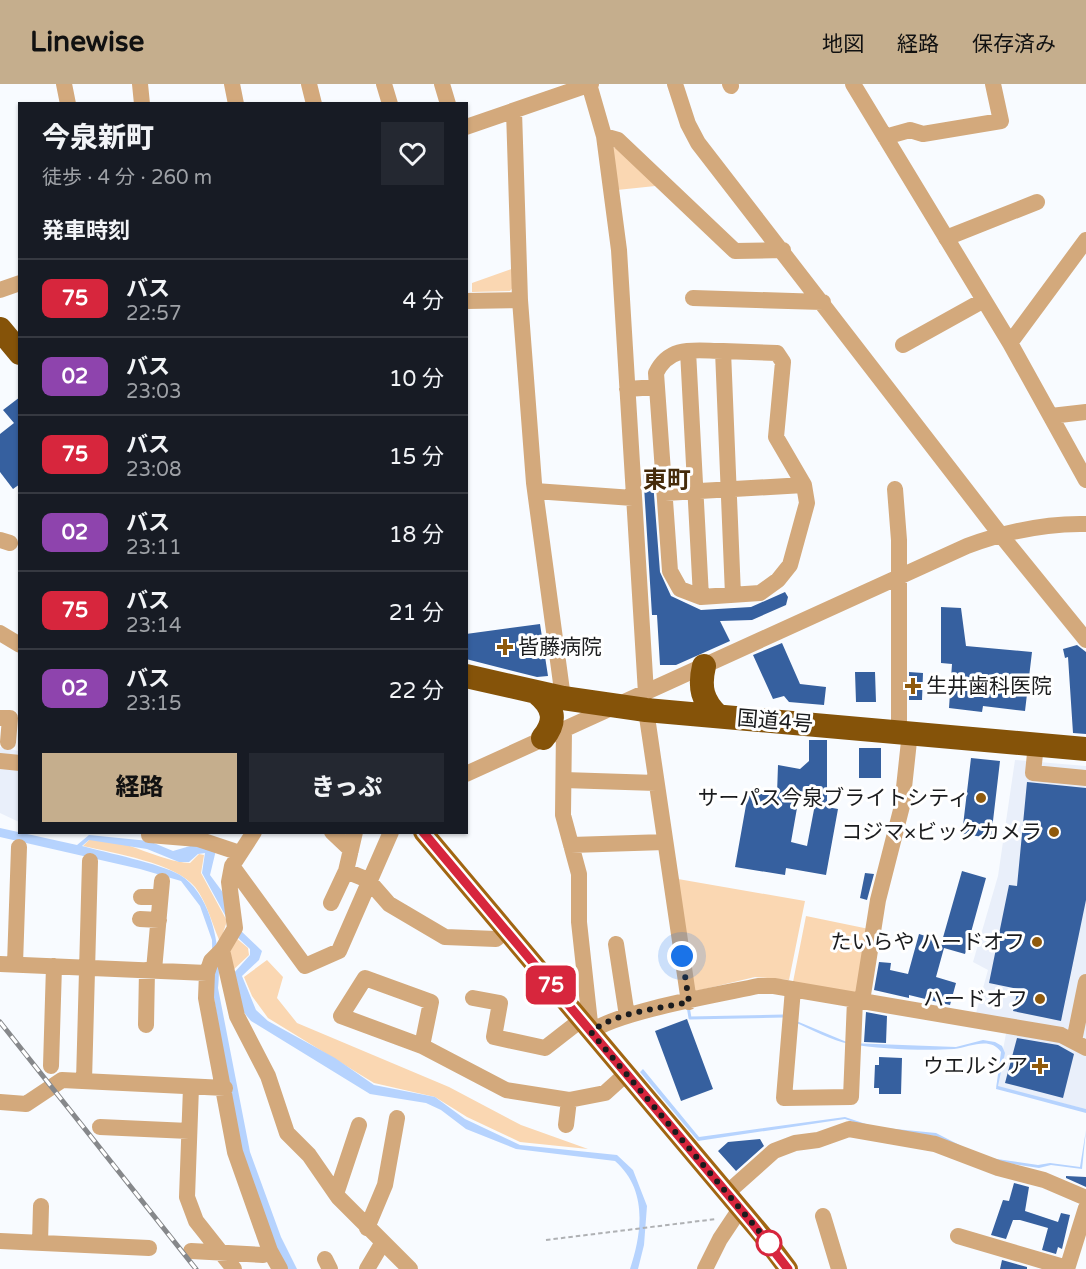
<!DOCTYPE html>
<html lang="ja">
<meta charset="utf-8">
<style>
body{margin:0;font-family:"Varela Round","Noto Sans JP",sans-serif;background:#242831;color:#f1f3f6;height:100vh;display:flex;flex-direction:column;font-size:22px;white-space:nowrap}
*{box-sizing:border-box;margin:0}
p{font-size:20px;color:#9ea1a6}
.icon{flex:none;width:33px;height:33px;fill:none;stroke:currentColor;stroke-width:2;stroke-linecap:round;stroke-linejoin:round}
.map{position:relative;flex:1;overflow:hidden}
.side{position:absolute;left:18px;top:18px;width:450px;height:732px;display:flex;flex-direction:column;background:#171b24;border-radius:0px;box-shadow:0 2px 4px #0004}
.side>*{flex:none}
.badge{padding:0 12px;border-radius:9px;font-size:21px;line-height:39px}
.you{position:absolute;width:30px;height:30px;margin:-15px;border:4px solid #fff;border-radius:50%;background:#1a73e8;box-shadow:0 0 0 9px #1a73e833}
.map>.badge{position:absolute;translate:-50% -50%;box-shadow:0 0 0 3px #fff}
h2{padding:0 24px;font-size:22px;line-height:54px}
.round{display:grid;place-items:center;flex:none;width:63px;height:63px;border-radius:0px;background:#242831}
.head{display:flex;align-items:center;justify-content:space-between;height:102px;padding:0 24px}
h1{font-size:28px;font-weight:800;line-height:45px}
.cta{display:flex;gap:12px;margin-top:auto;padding:12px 24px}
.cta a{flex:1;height:69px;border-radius:0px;background:#c5ae8d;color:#111;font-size:24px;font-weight:800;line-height:69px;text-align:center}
.cta a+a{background:#242831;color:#f1f3f6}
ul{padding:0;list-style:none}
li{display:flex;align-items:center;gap:18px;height:78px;padding:0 24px;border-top:2px solid #363941}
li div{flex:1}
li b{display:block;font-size:22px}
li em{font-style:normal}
li .badge{min-width:66px;font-weight:700;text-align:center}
header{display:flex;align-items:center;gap:36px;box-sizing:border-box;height:84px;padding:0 30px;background:#c5ae8d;color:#111}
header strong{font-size:28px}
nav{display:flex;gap:33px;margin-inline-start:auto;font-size:21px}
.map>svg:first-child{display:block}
.built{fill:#e9effa}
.green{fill:#fad7b2}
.water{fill:#b6d3fe}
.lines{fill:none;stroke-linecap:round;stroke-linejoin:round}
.stream{stroke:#b6d3fe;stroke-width:3}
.building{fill:#36609f;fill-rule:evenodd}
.path{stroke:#afb1b4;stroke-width:2;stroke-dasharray:4.5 3;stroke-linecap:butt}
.minor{stroke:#d3a97c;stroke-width:16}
.major{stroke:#a16612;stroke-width:20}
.highway{stroke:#855309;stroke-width:24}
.rail-casing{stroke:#86888b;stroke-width:5}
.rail{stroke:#fff;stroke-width:3;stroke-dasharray:9;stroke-linecap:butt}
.line-casing{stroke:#fff;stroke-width:14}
.line{stroke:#d7263d;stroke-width:9}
.walk{stroke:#1b1c1e;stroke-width:6;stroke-dasharray:0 10.8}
.poi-dot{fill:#8f5a0d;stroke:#fff;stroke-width:2}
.stop-dot{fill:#fff;stroke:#d7263d;stroke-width:3}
.labels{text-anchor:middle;stroke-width:6;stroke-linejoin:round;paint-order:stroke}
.poi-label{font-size:21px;fill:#1b1c1e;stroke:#fff;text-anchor:end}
.street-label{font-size:21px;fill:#1b1c1e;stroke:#fff}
.quarter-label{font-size:24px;font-weight:bold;fill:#452b0a;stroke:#fff}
</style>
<header>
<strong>Linewise</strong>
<nav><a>地図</a><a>経路</a><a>保存済み</a></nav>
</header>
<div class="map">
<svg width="1086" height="1185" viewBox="0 0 1086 1185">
<rect width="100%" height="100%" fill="#f8fbff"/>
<path class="built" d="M0,663L19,667V738L0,729Z
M1015,676L1086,682V1025L996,1003L1008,939L975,933L988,886L973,878L998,792Z"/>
<path class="green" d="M623,60L665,101L617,106L612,64Z
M514,184L515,201L510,207L472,208V199Z
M89,756C125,753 156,777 190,779L199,770L204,771L201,789L227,837L220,858C212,840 207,818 195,803C176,779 113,769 83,762Z
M678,795L805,817L789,896L755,893L692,908Z
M806,832L869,845L859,910L793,898Z
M235,853L248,864L249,871L230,889L227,867Z
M267,876L283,893L277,914L297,939L449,1003L521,1041L588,1065L520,1058L467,1033L435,1013L374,999L268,934L252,912L244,893Z"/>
<path class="water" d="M0,744L77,761L89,751L149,757L173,767L197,760L216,766L210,791L227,814L240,846L262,867L259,876L242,892L256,926L268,937L335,974L374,1001L435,1013L465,1035L520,1061L617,1071L633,1086L647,1122L644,1161L638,1185H630C642,1148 648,1106 615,1077L516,1065L466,1045L441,1026L426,1019L370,1010L251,937L241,925L233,890L250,871V865L237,853L202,789L205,769L198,770L189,778H179L147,765L89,756L82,762C107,769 159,779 180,791C213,811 222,869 218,904L250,1068L281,1153L297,1185H287L272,1156L236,1051L213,908L212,856L200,822L181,797L140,785L0,753Z
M794,936L849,959L956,963L983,956L995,958L1002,962L1005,969L998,1002L1086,1025V1029L996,1005L1001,968C990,952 970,963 954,965C925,967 878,965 850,960C832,957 811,945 794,938Z
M643,985L699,1053L845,1033L875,1043L936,1049L983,1073L1038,1081L1050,1079L1080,1083L1086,1046L1082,1085L1051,1081L1039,1084L981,1075L935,1052L873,1045L845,1035L698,1057L640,988Z"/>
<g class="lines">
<path class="stream" d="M688,922L690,934L784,932"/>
</g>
<path class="building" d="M20,313V400L13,405L0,388V350L14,339L3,326Z
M652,385L660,488L671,512L701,526L751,523L785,508L788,513L786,521L752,536L720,537L730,557L676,581H660L657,531H652L643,386Z
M941,523L961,524L966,562L1032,568L1025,627L983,622L982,628L949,624L952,580L941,579Z
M540,540L548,592L537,593L466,575V550Z
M782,559L800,600L826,603L824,621L789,618L784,612L773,615L753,571Z
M1077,561L1086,568V650L1073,649L1068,573L1065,574L1063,565Z
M855,588H875L876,618H856Z
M909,588L923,589L922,616H909Z
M809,656H827V723L838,725L826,791L786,784L785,791L735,783L748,710H762L763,708L777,710L778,681L800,685L809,677ZM800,707L817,710L807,762L791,758Z
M859,664H881V694H859Z
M971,674L1000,677L991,754L962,750Z
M1027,698L1086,704V816L1061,937L1013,927L1018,905L989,899L1009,801L1017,802Z
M962,787L986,794L965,870L944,864L936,893L956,899L950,921L909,911V914L874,906L879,878L891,879L890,886L908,890L919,850L942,857Z
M865,789L874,790L867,816L860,814Z
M866,928L887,932L886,959L864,958Z
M687,935L713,1005L681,1017L655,947Z
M1017,954L1058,961L1074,970L1063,1014L1005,999Z
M879,973L902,974L901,1010H879V1004H874L875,981H879Z
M760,1055L764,1062L736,1087L718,1067L728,1058Z
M1066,1092L1086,1093V1103L1066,1094Z
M1014,1099L1029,1103L1025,1127L1058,1138L1061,1129L1070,1131L1062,1165L1058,1163L1056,1170L1042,1166L1048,1144L1020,1136H1013L1006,1155L991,1151L1003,1116L1009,1117Z
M1002,1176L1027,1183V1185H1000Z"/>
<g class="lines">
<path class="path" d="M546,1156L716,1135"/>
<path class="minor" d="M64,0L68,20
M140,0L142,20
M232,0L236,20
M309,0L314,20
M384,0L390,20
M442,0L448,20
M589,0L604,52L619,166L646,609
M675,0L688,40L698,59L1000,450L1086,556
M730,0L731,2
M853,0L1010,259L1086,396
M514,27L520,216L534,399L563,614
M466,43L591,0
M604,52L618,56L735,167L783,166
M885,53L910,46L923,50L1001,37L993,0
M946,154L1037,118
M0,206L20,199
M693,214L823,218
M466,217L520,216
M1010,259L1086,156
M903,261L984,216
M688,267L701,513
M723,267L777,269L783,278L776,353L804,401L807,419L790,481L778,496L760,509L701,513L680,505L670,487L656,289C670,260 696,267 723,267Z
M723,267L733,511
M627,305L657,303
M1051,332L1086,328
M895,405L899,456V647
M535,407L633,414
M665,409L804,401
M0,456L10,459
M0,549L20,561
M646,626L689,918
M0,634H10L8,658
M564,645L563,731L579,790V838L591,948
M1036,660L1033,689L1086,694
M0,677L20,679
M466,690L967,462C1005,448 1045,439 1086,440
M564,696L656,699
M254,748L232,782L229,798L235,844L222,866L211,877L207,889L206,914L235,1068L270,1167L280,1185
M332,748L351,766
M149,751L198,755L240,769
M571,761L665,758
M232,782L305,882L339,867L391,748
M346,787L368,796L389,820L445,853L496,855L505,847
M141,813H160
M331,819L346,787L355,748
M140,835L159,836
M616,860L627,932
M222,866L237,932L268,992L287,1049L309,1071L338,1113L410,1185
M0,880L207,889
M15,880L19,763
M154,886L162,797
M793,905L784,1014L851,1013L855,916
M473,914L500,919L494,953L545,964L581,936
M862,917L878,816L902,722L910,648
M146,941L147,886
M591,948C615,928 721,910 758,902H774L1061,951L1086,964
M1074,957L1086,898
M422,962L431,918L365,894L341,932L422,962L506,1006L569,1016L605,1009L626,990
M51,982L54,882
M84,997L90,777
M191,1003L187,1113L196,1137L234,1185
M0,1018L26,1020L62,996L225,1004
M566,1041L569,1016
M100,1043L189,1047
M727,1109L774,1067L795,1059L818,1056L849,1045L935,1060L998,1084L1044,1096L1086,1114
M336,1110L359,1041
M823,1132L839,1185
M367,1144L385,1101L397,1034
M958,1152L1067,1184
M0,1157L149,1164
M40,1159L41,1122
M191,1167L263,1171L270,1167
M325,1175L330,1185
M367,1185L383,1158
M705,1185L720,1155L740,1125
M1067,1185L1086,1124"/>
<path class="major" d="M423,748L764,1153L788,1185"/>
<path class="highway" d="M0,245L20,269
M704,582C699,603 702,617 718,632
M466,592L563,614L646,626L1086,665
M537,609C554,623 557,637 543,654"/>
<g class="rail-casing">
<path id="rail" d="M0,938L196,1185"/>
</g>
<use href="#rail" class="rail"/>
</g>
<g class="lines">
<g class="line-casing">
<path id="line" d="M423,748L752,1139L788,1185"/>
</g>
<use href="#line" class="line"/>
<path class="walk" d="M682,872L689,918C658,925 615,928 591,948L769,1159"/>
</g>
<g class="poi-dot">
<path d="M502 554h6v6h6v6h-6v6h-6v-6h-6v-6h6z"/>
<path d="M910 593h6v6h6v6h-6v6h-6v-6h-6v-6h6z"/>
<circle cx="981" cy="714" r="6"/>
<circle cx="1054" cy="748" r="6"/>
<circle cx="1037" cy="858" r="6"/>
<circle cx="1040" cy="915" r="6"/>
<path d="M1037 973h6v6h6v6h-6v6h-6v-6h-6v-6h6z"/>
</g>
<circle class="stop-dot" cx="769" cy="1159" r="12"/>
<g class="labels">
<g class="poi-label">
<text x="518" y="570" text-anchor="start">皆藤病院</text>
<text x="926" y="609" text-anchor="start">生井歯科医院</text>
<text x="969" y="721">サーパス今泉ブライトシティ</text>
<text x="1042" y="755">コジマ×ビックカメラ</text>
<text x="1025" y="865">たいらや ハードオフ</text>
<text x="1028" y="922">ハードオフ</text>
<text x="1028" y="989">ウエルシア</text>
</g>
<g class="street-label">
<text transform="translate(775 637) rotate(5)" y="7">国道4号</text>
</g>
<g class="quarter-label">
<text x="667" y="404">東町</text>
</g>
</g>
</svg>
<div class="you" style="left:682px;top:872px"></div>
<b class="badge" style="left:551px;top:901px;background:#d7263d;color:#fff">75</b>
<section class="side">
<div class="head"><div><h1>今泉新町</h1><p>徒歩 · 4 分 · 260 m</p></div><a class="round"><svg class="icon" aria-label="heart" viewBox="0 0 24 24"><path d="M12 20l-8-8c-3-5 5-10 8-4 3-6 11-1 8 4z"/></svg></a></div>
<h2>発車時刻</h2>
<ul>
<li><span class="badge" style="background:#d7263d;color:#fff">75</span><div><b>バス</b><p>22:57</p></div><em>4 分</em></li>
<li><span class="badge" style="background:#8e44ad;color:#fff">02</span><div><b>バス</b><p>23:03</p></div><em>10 分</em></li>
<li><span class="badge" style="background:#d7263d;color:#fff">75</span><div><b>バス</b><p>23:08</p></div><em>15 分</em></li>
<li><span class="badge" style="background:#8e44ad;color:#fff">02</span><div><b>バス</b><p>23:11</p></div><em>18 分</em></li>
<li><span class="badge" style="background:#d7263d;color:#fff">75</span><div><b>バス</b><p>23:14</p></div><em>21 分</em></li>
<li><span class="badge" style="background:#8e44ad;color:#fff">02</span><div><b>バス</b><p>23:15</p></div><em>22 分</em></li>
</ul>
<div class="cta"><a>経路</a><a>きっぷ</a></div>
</section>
</div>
